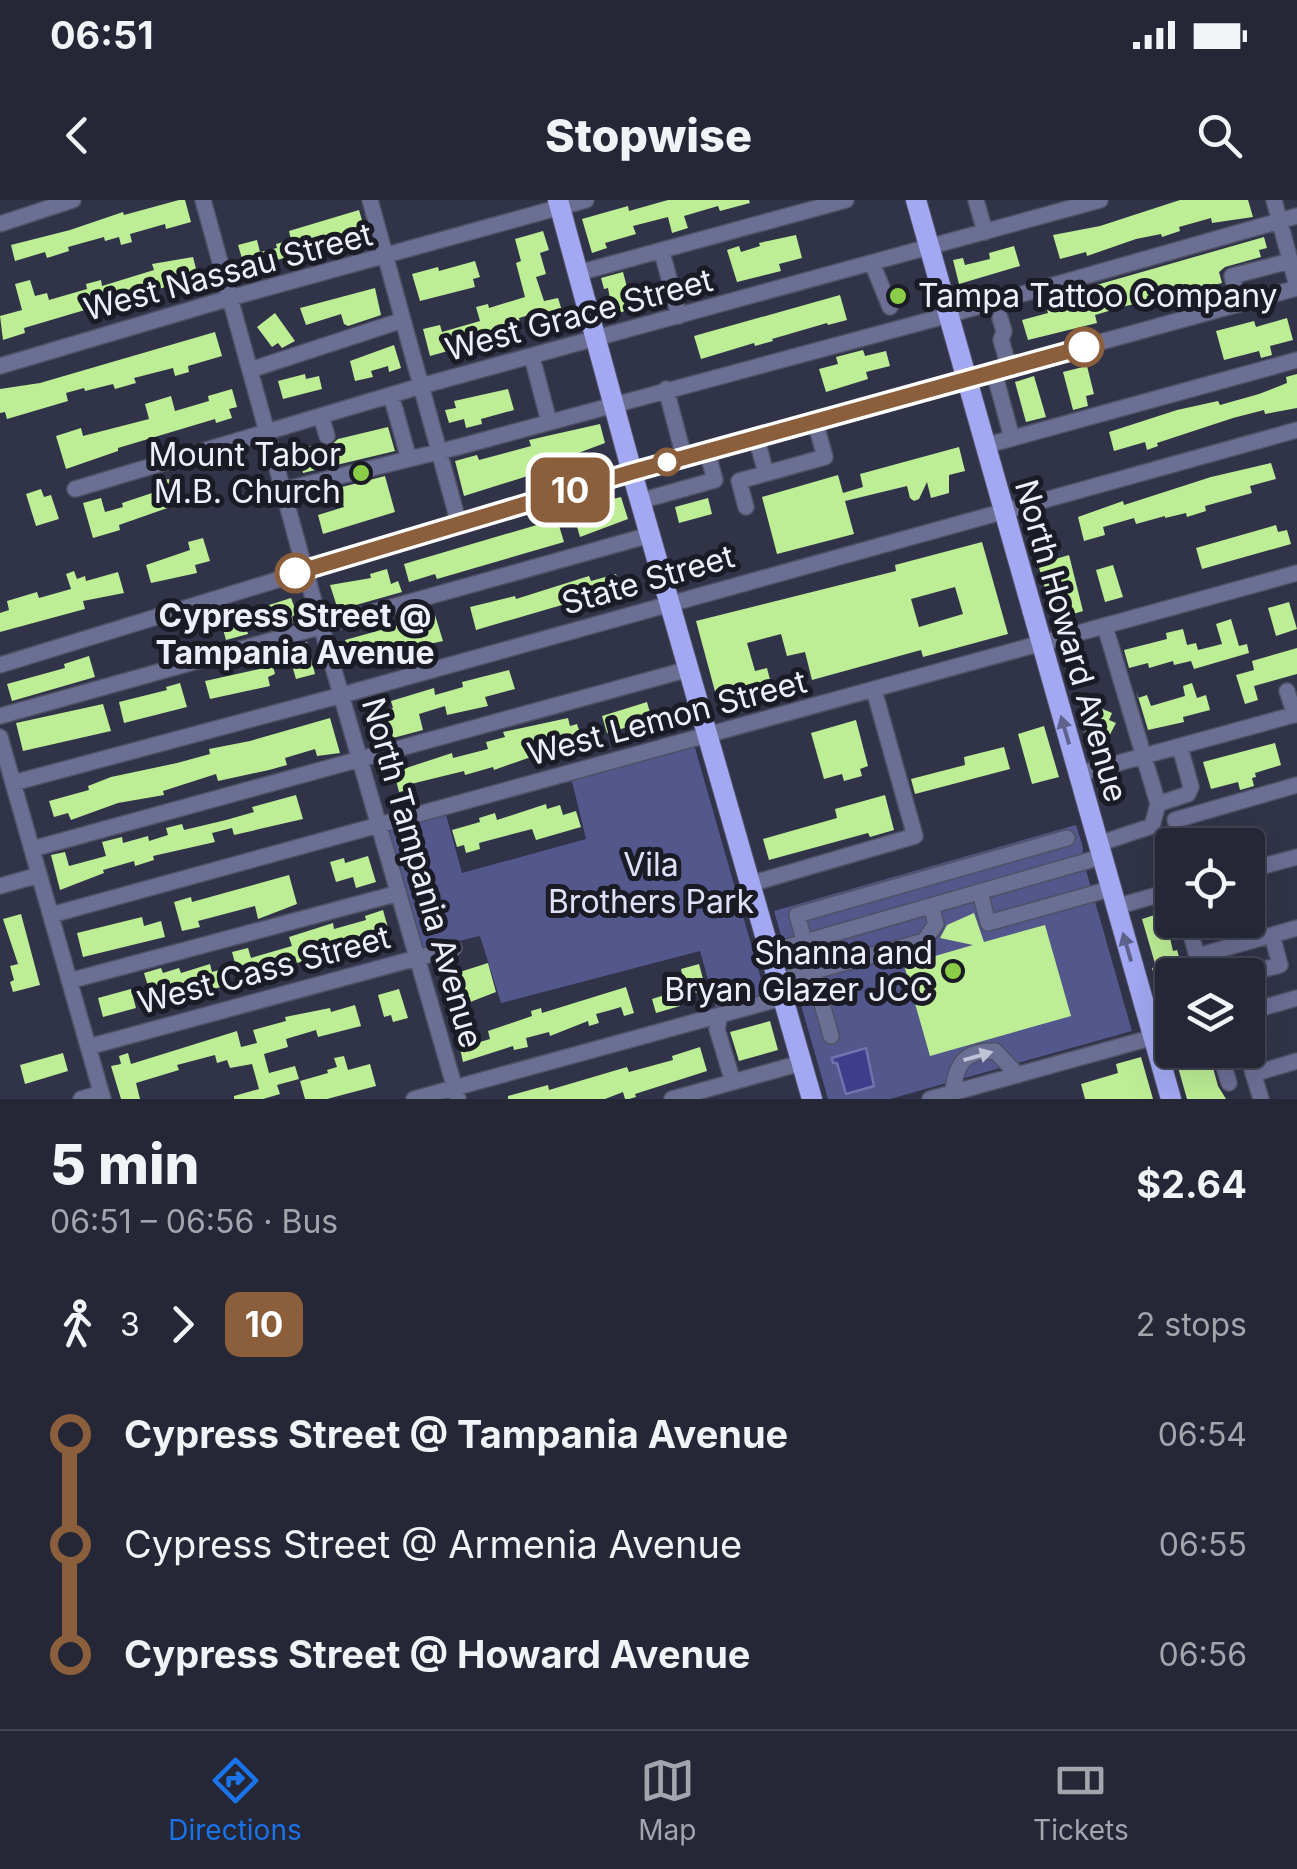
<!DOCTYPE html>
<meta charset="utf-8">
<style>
body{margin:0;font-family:Inter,sans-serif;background:#2d2e3e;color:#f1f3f6;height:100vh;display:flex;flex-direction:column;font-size:38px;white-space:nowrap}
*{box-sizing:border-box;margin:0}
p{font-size:32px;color:#a3a5ad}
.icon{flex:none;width:55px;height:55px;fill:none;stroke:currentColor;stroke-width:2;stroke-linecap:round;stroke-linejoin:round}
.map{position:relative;height:899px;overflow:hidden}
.details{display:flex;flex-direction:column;background:#252636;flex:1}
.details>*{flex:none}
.badge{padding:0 20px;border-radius:15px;font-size:35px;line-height:65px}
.controls{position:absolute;left:1155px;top:628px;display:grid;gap:20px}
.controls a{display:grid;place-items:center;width:110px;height:110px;border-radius:10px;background:#252636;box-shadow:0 10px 40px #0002,0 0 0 2px #424351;font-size:50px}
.map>.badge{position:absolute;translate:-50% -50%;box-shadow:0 0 0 5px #fff}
.legs{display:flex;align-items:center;gap:15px;height:110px;padding:0 50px;font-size:32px}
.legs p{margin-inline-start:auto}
.summary{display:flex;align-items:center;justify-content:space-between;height:170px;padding:0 50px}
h1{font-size:55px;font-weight:800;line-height:75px}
ul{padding:0 50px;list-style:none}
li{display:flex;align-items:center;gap:35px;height:110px;font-size:38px}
li i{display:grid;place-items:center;width:15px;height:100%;margin:0 12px;background:currentColor}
li i::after{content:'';width:25px;height:25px;margin:-12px;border:8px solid;border-radius:50%;background:#252636}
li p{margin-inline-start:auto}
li:first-child i{background:linear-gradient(#0000 50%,currentColor 0)}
li:last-child i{background:linear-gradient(currentColor 50%,#0000 0)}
.status{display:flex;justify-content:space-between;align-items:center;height:70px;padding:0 50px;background:#252636;direction:ltr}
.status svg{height:28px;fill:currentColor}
header{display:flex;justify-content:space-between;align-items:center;height:130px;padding:0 50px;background:#252636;font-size:45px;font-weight:800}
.tabs{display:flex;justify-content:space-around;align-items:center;height:140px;border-top:2px solid #424351;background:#252636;font-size:28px;color:#a3a5ad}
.tabs a{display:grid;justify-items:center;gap:5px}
.tabs .active{color:#1a73e8}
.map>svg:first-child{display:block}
.green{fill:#53578c}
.water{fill:#3e3d8b;stroke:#7272ad;stroke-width:2.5}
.building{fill:#bdee96;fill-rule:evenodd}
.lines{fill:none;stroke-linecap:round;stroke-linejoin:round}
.minor-casing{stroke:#4f5165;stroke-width:18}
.major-casing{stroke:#4f5165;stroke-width:22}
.minor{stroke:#6c6f94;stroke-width:15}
.major{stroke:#a2a8f2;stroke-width:20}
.oneway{fill:#5e628c}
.oneway2{fill:#c0c2d8}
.line-1-casing{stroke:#fff;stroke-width:22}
.line-1{stroke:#8b5e3c;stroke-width:15}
.poi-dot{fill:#8ace47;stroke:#1a1b25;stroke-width:4}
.stop-1-dot{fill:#fff;stroke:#8b5e3c;stroke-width:5}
.labels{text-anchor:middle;stroke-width:10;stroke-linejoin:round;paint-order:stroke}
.street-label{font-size:32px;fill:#edeffd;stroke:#1a1b25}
.poi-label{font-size:32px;fill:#edeffd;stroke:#1a1b25;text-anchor:end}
.stop-label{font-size:32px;font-weight:bold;fill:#edeffd;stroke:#1a1b25}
.park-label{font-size:32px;fill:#dee1f8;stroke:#1a1b25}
</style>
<div class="status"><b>06:51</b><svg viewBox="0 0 49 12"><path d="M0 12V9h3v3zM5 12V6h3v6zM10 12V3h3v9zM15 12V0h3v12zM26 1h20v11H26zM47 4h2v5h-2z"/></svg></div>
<header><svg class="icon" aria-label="back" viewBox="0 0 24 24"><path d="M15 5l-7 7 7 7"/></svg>Stopwise<svg class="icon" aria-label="search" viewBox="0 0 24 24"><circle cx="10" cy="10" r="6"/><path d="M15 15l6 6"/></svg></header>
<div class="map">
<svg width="1297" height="899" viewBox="0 0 1297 899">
<rect width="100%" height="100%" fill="#313348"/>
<path class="green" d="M685,546L695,548L765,793L760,798L717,811L700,751L501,803L480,736L421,750L387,636L391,629L445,611L462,673L586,639L571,577Z
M1076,625L1083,647L1082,656L1132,831L890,899H828L774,711Z"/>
<path class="water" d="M866,848L874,886L846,894L837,863H833L832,858Z"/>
<path class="building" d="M179,0H185L191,22L166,29L165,24L130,34L132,42L121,45L119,37L105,41L104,37L68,47L69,51L47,58L45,52L15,61L11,45L70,30L123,12L124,15Z
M668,0H749L750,3L720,11L718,6L684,16L688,28L672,33L668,17L633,26L636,34L605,43L607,48L592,53L582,19L628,6L629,11Z
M1180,0H1248L1253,17L1212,23L1211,18L1179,27L1180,31L1162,37L1161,34L1136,39L1087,56L1086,52L1060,59L1053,35L1100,26Z
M359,10L366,34L253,67L251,59L243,62L238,45L257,40L260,52L277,48L276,44L291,40L289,31Z
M543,31L549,50L540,53L546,74L536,77L544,101L558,98L564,117L549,122L546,110L519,118L522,130L430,156L423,129L440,125L442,132L480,121L476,107L488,104L489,108L525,97L516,63L521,61L515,39Z
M796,35L802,58L779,64L781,71L737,82L727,50L739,46L741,52L760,46L759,43Z
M1264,37L1267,48L1259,50L1261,57L1225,67L1219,72L1222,83L1122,107L1095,115L1097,123L1028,140L1022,120L1048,113L1045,102L1073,95L1072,92Z
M1014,46L1020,66L959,84L953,60L963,58L965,65L990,59L989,53Z
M193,57L200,84L181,89L180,83L122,99L24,128L25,133L3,140L0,116L22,110L15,84L30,80L35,96L47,93L49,100L87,89L86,84L101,80L102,86L154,70L152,64Z
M475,61L480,77L473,79L475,87L420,101L412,74L438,67L439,71Z
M623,72L628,91L650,85L654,101L613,115L608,88L604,89L601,78Z
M375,88L381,115L348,126L344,124L341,114L306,125L300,108Z
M840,95L847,120L828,125L827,123L772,139L773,141L755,146L754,143L701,159L694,136Z
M275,113L295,141L282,148L278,143L272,147L257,127Z
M1287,118L1293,140L1270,146L1272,155L1261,158L1259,151L1224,160L1216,131L1254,121L1256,127Z
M215,132L222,156L188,166L189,172L175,176L173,168L134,178L136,183L115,189L113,184L85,191L84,188L66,193L68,201L7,219L5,212L0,213V189L40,183Z
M394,145L401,168L389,172L388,166L371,171L373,177L355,181L350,161Z
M863,150L865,156L886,151L890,166L866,172L868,179L826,192L819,169L838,164L836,157Z
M1087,166L1094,194L1086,196L1088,206L1073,210L1063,172Z
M305,174L306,179L319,176L322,189L283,199L278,181Z
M1297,174V208L1265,214L1264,210L1233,218L1157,243L1158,246L1147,250L1145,242L1114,251L1109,232L1177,210L1218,201L1220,205L1259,194L1287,183L1286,177Z
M1034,176L1046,217L1026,222L1015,182Z
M232,189L237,207L229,209L232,218L216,223L215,219L118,248V251L66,269L56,236L81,228L83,236L149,219L145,204L171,196L175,211L209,201L208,196Z
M508,189L514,210L481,219L482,224L466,228L464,219L449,223L445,210L456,208L454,201Z
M600,224L605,243L533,270L534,274L464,296L455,261L477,255L479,260L531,246L529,240Z
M388,227L395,251L303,273L299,249L319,244L329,247L338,239Z
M959,247L965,271L949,275V293L931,298L927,282L919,299L914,301L910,298L907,286L845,301L854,334L777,354L762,297L838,275L843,293L863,287L860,274Z
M1271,263L1276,279L1250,286L1252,293L1205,306L1206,311L1187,317L1186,313L1165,318V316L1136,324L1134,318L1103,327L1105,335L1084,341L1078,317L1123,301L1124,305L1211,277Z
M385,276L395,312L323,334L318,315L344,307L338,288Z
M169,279L176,305L119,325L120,330L93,338L83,303L101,298L105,312L123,307L122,303L161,290L159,281Z
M41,289L44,297L51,295L59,319L36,326L26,294Z
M621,297L628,319L580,337L572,309Z
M708,298L712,314L679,323L675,307Z
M557,319L564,342L437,379L435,374L409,382L404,364Z
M1276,325L1278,332L1287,330L1291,344L1202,369L1196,348Z
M203,338L210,361L195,365L197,373L151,383L146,365L190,350L188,342Z
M982,342L1008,434L923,457L921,450L812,480L805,452L787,456L781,434L747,443L755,471L767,468L774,495L720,510L696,421L896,371L895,365ZM955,387L963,414L919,427L911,399Z
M1069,355L1083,411L1054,420L1038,364Z
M1113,365L1123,397L1105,402L1096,370Z
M387,369L391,384L398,381L402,392L338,410L330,385L371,378L370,374Z
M74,371L77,379L85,376L86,381L118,372L124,393L83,401L85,409L0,432V413L9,410L7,401L37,392L39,398L71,389L66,374Z
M616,374L620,388L476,430L470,407L515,396L516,399L589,376L591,381Z
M291,398L297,414L292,416L294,423L276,427L269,405Z
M1289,402L1297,429L1276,436L1268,408Z
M241,409L248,434L226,440L219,415Z
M435,415L443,441L351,461L345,440Z
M1231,419L1239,446L1247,444L1249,453L1194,469L1191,461L1174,465L1173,461L1149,468L1148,463L1129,468L1124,450L1167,439L1166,433L1183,429L1187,445L1196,443L1198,450L1222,444L1216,424Z
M307,442L315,474L296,479L287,448Z
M1297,448V474L1254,486L1258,500L1245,504L1236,475L1254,470L1252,461Z
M89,456L95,477L12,501L7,484L65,468L64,464Z
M273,466L275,474L268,477L270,486L210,499L205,481Z
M509,470L515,489L485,497L488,506L447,515L445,506L419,514L423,530L374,543L366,515L393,508L391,501L434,488L435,495L463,487L462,482Z
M180,483L187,507L124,523L119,502L167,490L166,487Z
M1192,483L1197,498L1206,495L1210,510L1183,517L1184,522L1148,530L1136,490L1138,498L1147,495L1151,506L1185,496L1183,486Z
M647,502L652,520L607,533L602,516Z
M103,504L111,531L23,551L16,523Z
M1091,504L1112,513L1109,520L1116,523L1105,544L1084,533L1091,519L1084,516Z
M330,518L340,553L317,556L315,549L285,558L287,565L269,570L218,581L216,574L163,591L164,595L118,603L71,620L68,613L54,617L49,601L89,590L88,586L111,577L177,563L210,554L209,549L250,541Z
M568,518L570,526L577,524L582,539L494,570L493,567L465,575L464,571L411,584L413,589L399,592L394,572L452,553L453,558L488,549L486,542L505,537L503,532Z
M856,520L868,566L860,569L862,576L844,581L842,574L824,579L811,533Z
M1044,526L1059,577L1032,584L1018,534Z
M1275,543L1281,565L1255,573L1256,577L1252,578L1254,586L1240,590L1238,582L1211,589L1203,562Z
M1004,547L1010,569L915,594L911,579L965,565L964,557Z
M296,595L303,619L234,635L232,628L212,633L215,642L153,656L154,660L135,666L134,661L103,670L104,673L60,690L51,655L65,652L69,666L106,656L102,642L122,637L123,643L148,636L149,641L168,635L166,628L182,624L184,630L226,620L254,612L252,607Z
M885,595L894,630L870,637L868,633L769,660L763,639L837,618L835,609Z
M546,604L547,609L560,605L563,615L576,611L581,627L536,640L532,629L479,643L480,649L466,653L464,645L457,647L452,630L480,622L479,618L495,613L497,620Z
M368,656L376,682L356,688L353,677L336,682L330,662L344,658L345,663Z
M289,675L297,704L258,719L255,706L198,721L200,727L182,731L174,702L191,697L192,702Z
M383,710L390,735L363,742L365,749L348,754L346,747L297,763L295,756L273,762L276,772L240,782L232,752L248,748L251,758L292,746L289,737L333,723L334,729L366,720L365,716Z
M1164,712L1173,751L1177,750L1180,760L1186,758L1196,775H1172V811L1165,814L1152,768L1156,767L1142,719Z
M974,713L984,742L1045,725L1071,816L930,856L904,765L973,745L940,738L947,725Z
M21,714L40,785L13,792L10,782L14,780L10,766L18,764L3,719Z
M142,717L144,726L161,721L165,737L83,757L77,733Z
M488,763L496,792L460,806L459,802L449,804L444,777Z
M210,764L212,772L219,770L224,786L203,792L200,781L167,790L170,798L153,803L144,773L161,768L163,773L179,768L181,773Z
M699,764L706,790L678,798L680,806L656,813L652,799L668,794L666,787L684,782L681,769Z
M626,787L634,813L624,816L621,807L611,810L596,814L599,823L589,826L588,821L550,836L549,832L526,838L528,847L514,850L513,846L463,862L460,848L490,839L488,831L532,816L531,811L541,808L542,813Z
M131,789L136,808L103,817L98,798Z
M399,789L408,818L393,822L391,815L384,817L378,795Z
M355,805L361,826L318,837L316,830L286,839L288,847L264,854L269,873L295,866L299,879L277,885L280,894L263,899H234V896L259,889L252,864L230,868L227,860L217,863L215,855L177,865L179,870L136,883L140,899H121L111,866L121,864L119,856L128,853L131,864L237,831L241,847L257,843L253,830L286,821L285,817L330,808L331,812Z
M770,821L778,850L739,861L730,832Z
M700,847L707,871L635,894L636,897L629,899H625L623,892L605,899H508V896L548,885L549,890L627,867L629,872L673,860L672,856Z
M1186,850H1208L1218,886L1226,899H1187L1174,853Z
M63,853L68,871L25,884L20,865Z
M344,856L348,870L370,864L376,886L327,899H305L300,881L328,873L327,870L337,867L334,858Z
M1141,857L1153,899H1085L1081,884L1118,873L1116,864Z"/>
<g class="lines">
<g class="minor-casing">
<path id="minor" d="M203,0L305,370L458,899
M370,0L459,324
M976,0L985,32
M1274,0L1297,86
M0,24L73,0
M663,56L679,116
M872,63L890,107
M578,73L846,0
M1239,104L1232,76L1290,61
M1000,118L1004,131L1001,140L1009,167
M532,157L547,214
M0,166L230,98L586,0
M250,170L403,120
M994,172L1012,238
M666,189L684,257
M391,195L409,259
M321,216L327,236
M756,237L766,273
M984,246L1297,160
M75,289L421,186L1100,0
M283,290L458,247L934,119L1297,16
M640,301L715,280L707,251
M746,307L739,281L825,257L815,221
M0,465L632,271L1297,88
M1287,491L1295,515
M0,516L650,335
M0,537L103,899
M1078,574L1297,514
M13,583L342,495L1297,230
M1158,604L1188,594L1191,587L1180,547
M1175,620L1297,585
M1098,644L1152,626L1158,604L1107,433
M32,649L689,469
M1248,670L1297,657
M750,684L915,636L874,490
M0,686L39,675
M980,692L988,723L1110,689
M1115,707L1172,691
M51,715L1297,373
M1187,720L1197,756L1297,728
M770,752L1101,657
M1209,753L1215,775
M1242,775L1280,765L1272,735
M69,781L399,693
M778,781L924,741L936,724L931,706
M1248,812L1297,798
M720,816L717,829L733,882
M831,836L797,715L1067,638
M88,847L454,748
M1219,850L1229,883
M1246,850L1261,899
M1253,874L1297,861
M953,893C955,864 965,850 995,851L1018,875
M81,899L101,893
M414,899L782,798
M672,899L801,863
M930,899L1172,832"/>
</g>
<g class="major-casing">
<path id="major" d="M558,0L635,283L812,899
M916,0L1171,899"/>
</g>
<use href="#minor" class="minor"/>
<use href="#major" class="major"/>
</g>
<defs><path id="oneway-solid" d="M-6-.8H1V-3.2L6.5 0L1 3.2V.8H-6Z" transform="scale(2.5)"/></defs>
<g class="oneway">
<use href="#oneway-solid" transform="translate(1065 530) rotate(-106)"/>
<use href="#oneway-solid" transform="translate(1127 747) rotate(-106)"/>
</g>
<use class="oneway2" href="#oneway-solid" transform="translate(978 856) rotate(-16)"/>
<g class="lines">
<g class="line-1-casing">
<path id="line-1" d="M295,373L632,272L1084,147"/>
</g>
<use href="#line-1" class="line-1"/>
</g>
<g class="poi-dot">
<circle cx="898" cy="96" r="10"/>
<circle cx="361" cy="273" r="10"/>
<circle cx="953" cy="771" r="10"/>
</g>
<g class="stop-1-dot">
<circle cx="1084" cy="147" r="18"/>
<circle cx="667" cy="262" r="12"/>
<circle cx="295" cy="373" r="18"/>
</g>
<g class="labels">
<g class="street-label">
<text transform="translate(228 72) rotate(-15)" y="11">West Nassau Street</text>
<text transform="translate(579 115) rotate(-15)" y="11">West Grace Street</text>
<text transform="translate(648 380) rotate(-16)" y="11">State Street</text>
<text transform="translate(1071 441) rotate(74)" y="11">North Howard Avenue</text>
<text transform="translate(667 518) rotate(-15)" y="11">West Lemon Street</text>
<text transform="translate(422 673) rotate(74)" y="11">North Tampania Avenue</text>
<text transform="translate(264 770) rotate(-15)" y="11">West Cass Street</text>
</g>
<g class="poi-label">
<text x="918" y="107" text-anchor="start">Tampa Tattoo Company</text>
<text x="341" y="266">Mount Tabor<tspan x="341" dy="37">M.B. Church</tspan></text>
<text x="933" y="764">Shanna and<tspan x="933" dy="37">Bryan Glazer JCC</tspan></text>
</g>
<g class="stop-label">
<text x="295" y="427">Cypress Street @<tspan x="295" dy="37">Tampania Avenue</tspan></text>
</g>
<g class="park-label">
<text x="651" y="676">Vila<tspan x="651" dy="37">Brothers Park</tspan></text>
</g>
</g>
</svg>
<div class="controls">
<a><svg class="icon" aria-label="locate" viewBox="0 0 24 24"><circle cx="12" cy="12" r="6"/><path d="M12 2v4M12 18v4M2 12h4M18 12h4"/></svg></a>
<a><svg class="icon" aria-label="layers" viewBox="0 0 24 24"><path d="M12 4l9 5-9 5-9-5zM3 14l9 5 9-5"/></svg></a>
</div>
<b class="badge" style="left:570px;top:290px;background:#8b5e3c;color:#fff">10</b>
</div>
<section class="details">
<div class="summary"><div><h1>5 min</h1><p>06:51 – 06:56 · Bus</p></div><b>$2.64</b></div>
<div class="legs"><svg class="icon" aria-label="walk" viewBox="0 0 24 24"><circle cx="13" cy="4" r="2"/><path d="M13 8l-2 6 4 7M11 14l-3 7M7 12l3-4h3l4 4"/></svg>3<svg class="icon" aria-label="forward" viewBox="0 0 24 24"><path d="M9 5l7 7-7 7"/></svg><b class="badge" style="background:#8b5e3c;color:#fff">10</b><p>2 stops</p></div>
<ul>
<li><i style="color:#8b5e3c"></i><b>Cypress Street @ Tampania Avenue</b><p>06:54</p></li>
<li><i style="color:#8b5e3c"></i><span>Cypress Street @ Armenia Avenue</span><p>06:55</p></li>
<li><i style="color:#8b5e3c"></i><b>Cypress Street @ Howard Avenue</b><p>06:56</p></li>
</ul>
</section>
<nav class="tabs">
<a class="active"><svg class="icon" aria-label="directions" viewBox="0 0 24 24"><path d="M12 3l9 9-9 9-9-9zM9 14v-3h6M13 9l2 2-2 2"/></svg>Directions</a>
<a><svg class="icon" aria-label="map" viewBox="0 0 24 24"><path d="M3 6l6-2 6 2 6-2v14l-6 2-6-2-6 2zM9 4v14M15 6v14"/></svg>Map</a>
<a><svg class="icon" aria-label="tickets" viewBox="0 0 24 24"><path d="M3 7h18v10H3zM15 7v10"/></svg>Tickets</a>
</nav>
